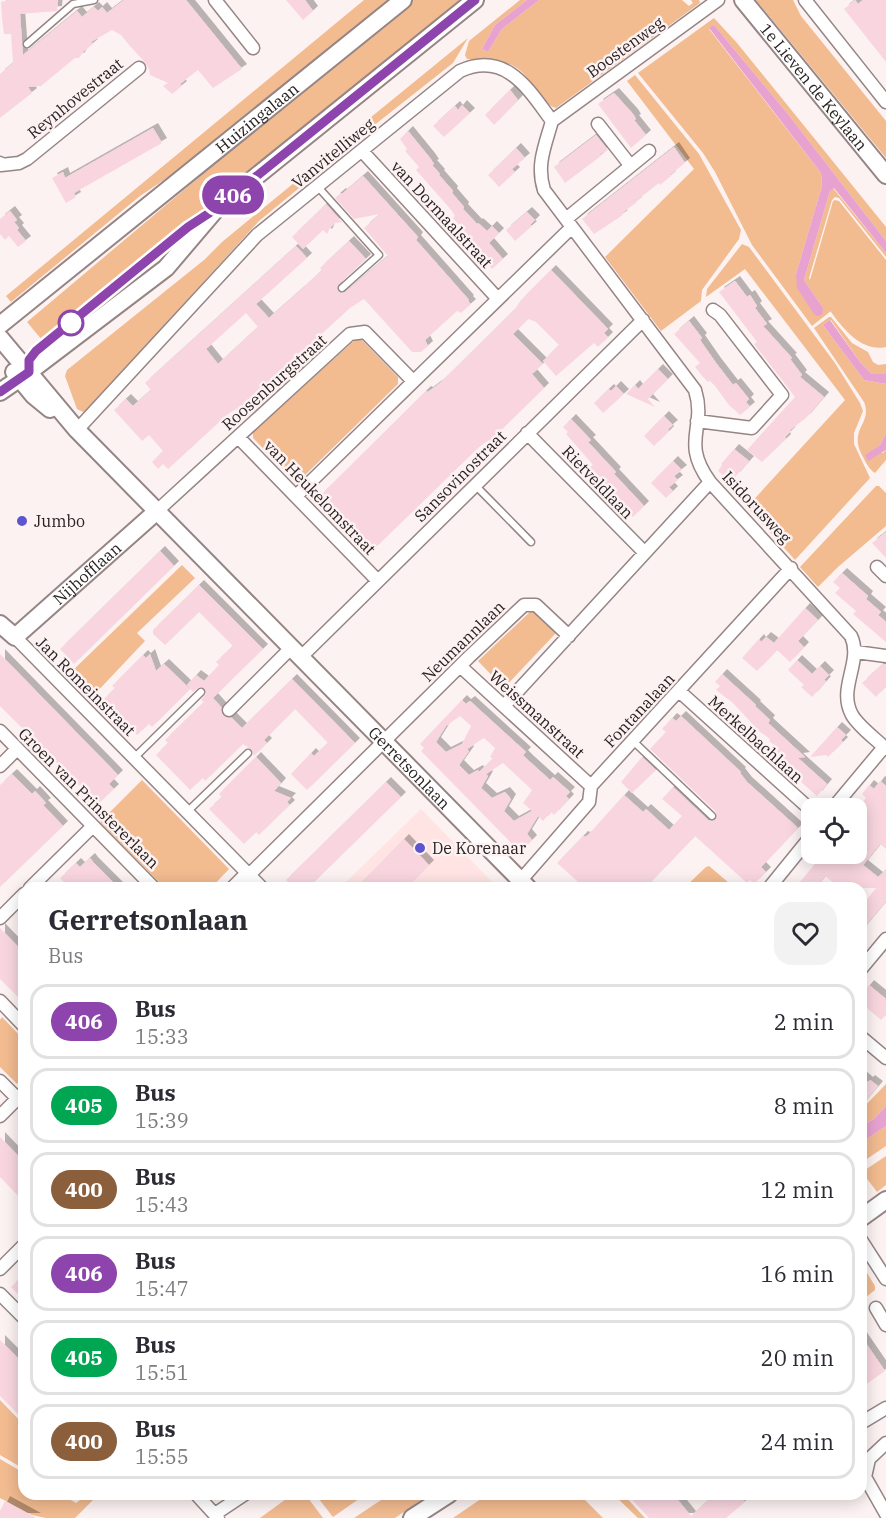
<!DOCTYPE html>
<style>
body{margin:0;font-family:"IBM Plex Serif",serif;background:#f2f2f3;color:#2b2b33;height:100vh;display:flex;flex-direction:column;font-size:22px;white-space:nowrap}
*{box-sizing:border-box;margin:0}
p{font-size:20px;color:#7c7c81}
.icon{flex:none;width:33px;height:33px;fill:none;stroke:currentColor;stroke-width:2;stroke-linecap:round;stroke-linejoin:round}
.map{position:relative;flex:1;overflow:hidden}
.panel{position:absolute;left:18px;top:882px;width:849px;height:618px;display:flex;flex-direction:column;background:#fff;border-radius:18px;box-shadow:0 3px 15px #0003}
.panel>*{flex:none}
.badge{padding:0 12px;border-radius:20px;font-size:21px;line-height:39px}
.buttons{position:absolute;left:801px;top:798px;display:grid;gap:12px}
.buttons a{display:grid;place-items:center;width:66px;height:66px;border-radius:12px;background:#fff;box-shadow:0 3px 15px #0003;font-size:30px}
.map>.badge{position:absolute;translate:-50% -50%;box-shadow:0 0 0 3px #fff}
.round{display:grid;place-items:center;flex:none;width:63px;height:63px;border-radius:18px;background:#f2f2f3}
.summary{display:flex;align-items:center;justify-content:space-between;height:102px;padding:0 30px}
h1{font-size:28px;font-weight:800;line-height:45px}
ul{padding:0;list-style:none}
li{display:flex;align-items:center;gap:18px;height:75px;margin:0 12px 9px;padding:0 18px;border:3px solid #e1e1e2;border-radius:18px}
li div{flex:1}
li b{display:block;font-size:22px}
li em{font-style:normal}
li .badge{min-width:66px;font-weight:700;text-align:center}
.map>svg:first-child{display:block}
.built{fill:#ffe4e3}
.green{fill:#f2bb90}
.water{fill:#e8a2d0}
.building{fill:#f9d6df;fill-rule:evenodd;filter:url(#shadow)}
.lines{fill:none;stroke-linecap:round;stroke-linejoin:round}
.lane-casing{stroke:#968585;stroke-width:9}
.street-casing{stroke:#968585;stroke-width:15}
.secondary-casing{stroke:#968585;stroke-width:20}
.lane{stroke:#fff;stroke-width:6}
.street{stroke:#fff;stroke-width:12}
.secondary{stroke:#fff;stroke-width:16}
.line-casing{stroke:#fff;stroke-width:14}
.line{stroke:#8e44ad;stroke-width:9}
.stop-dot{fill:#fff;stroke:#8e44ad;stroke-width:3}
.poi-dot{fill:#5d55cd;stroke:#fdf2f2;stroke-width:2}
.labels{text-anchor:middle;stroke-width:5;stroke-linejoin:round;paint-order:stroke}
.street-label{font-size:16px;fill:#292222;stroke:#fdf2f2}
.poi-label{font-size:16px;fill:#292222;stroke:#fdf2f2;text-anchor:start}
</style>
<div class="map">
<svg width="886" height="1518" viewBox="0 0 886 1518">
<defs>
<filter id="shadow"><feDropShadow dx="5" dy="-5" stdDeviation="0" flood-color="#0004"/></filter>
</defs>
<rect width="100%" height="100%" fill="#fdf2f2"/>
<path class="built" d="M421,809L498,888H340Z"/>
<path class="green" d="M364,0H390L204,153L140,196L11,302L6,296Z
M413,0H463L42,340L27,322L299,93Z
M520,0H527L495,25L482,49L488,52L502,29L539,0H682L689,6L693,3L691,0H699L700,3L556,108C543,106 531,77 517,68C503,59 483,59 467,59L465,55L469,41Z
M756,0H793L801,16L886,121V158Z
M714,18L737,43L886,227V241L788,114L714,25L709,29L821,173L822,186L796,274L823,308L804,280L830,191L833,188L886,253V257L839,198L835,197L832,200L809,278L810,280L833,201L835,200L839,201L886,260V347C852,355 827,304 810,281L831,311L812,326L752,245L715,172L703,153L638,73Z
M468,38L453,63L358,138L354,131Z
M635,75L699,154L741,230L739,239L702,290L701,301L661,331L605,257L694,169L627,81Z
M350,137L355,142L259,221L87,410L83,412L77,409L65,376L67,370L204,260L222,242Z
M742,244L749,247L835,363L860,403L863,411L854,433V444L870,478L795,560L747,507L845,400L745,269L706,297L707,289Z
M829,317H831L852,343L868,352L873,362L878,365L886,364V374H872L860,362L831,320L823,325L864,380L886,384V433L880,445L873,450L883,453L886,450V460L875,473C869,469 866,463 863,457C847,428 873,425 864,402L814,328Z
M356,339L362,340L398,377V384L299,481L294,480L253,438V432Z
M876,486H879L886,493V526L838,567L818,587L800,567Z
M182,565L195,578L137,633L145,641L93,696L70,673Z
M532,610L556,633L504,688L478,661Z
M142,780L229,869L211,888H165L100,822Z
M709,866L735,888H684L706,867Z
M2,1017L24,1040V1076L17,1084L0,1067V1020Z
M886,1084V1106L874,1119L861,1126V1110Z
M886,1126V1146L861,1163V1143Z
M886,1156V1185L877,1192L862,1172Z
M861,1263L875,1286V1290L861,1301Z
M0,1400L24,1425V1469L0,1455Z
M0,1459L24,1473V1494H60L76,1503L88,1494H99L75,1518H46L32,1515L0,1498Z
M293,1494H305L323,1518H260Z
M315,1494H366L333,1517Z
M390,1494H430L395,1518H354Z
M488,1494H579L603,1518H453Z
M613,1494H623L645,1518H638Z"/>
<path class="water" d="M527,0H539L502,29L488,52L482,49L495,25Z
M714,25L788,114L886,241V253L834,188L830,191L804,280L823,308L822,315L817,316L814,314L797,288L796,274L822,186L821,173L709,28Z
M830,320L860,362L872,374H886V384L864,380L823,325Z
M886,433V450L868,461L865,455L880,445Z
M886,1106V1126L861,1143V1126L874,1119Z"/>
<path class="building" d="M8,0H58L57,11L20,14L23,55L77,11L82,17L94,7L98,11L102,7L107,13L124,0H186L242,69L213,88L198,70L180,84L182,86L172,94L163,86L168,83L150,75L149,69L143,60L129,45L121,35L112,30L91,42L93,44L84,51L79,58H75L41,86L28,87L32,93L0,118V74L13,63L11,34H4L2,19L1,2Z
M286,0H305L313,11L303,20Z
M855,0L858,4L863,0H886V62L844,9Z
M510,90L518,100L494,125L485,115Z
M614,93L633,114L636,119L634,120L646,135L631,148L598,104Z
M462,105L470,113L444,137L433,126L455,106L458,110Z
M153,128L162,143L74,193L76,197L66,203L52,178L63,172L65,178Z
M408,131L430,158L434,164L432,165L440,174L439,175L453,191L452,193L464,207L463,209L477,224L478,223L487,231L492,226L499,233L489,243L503,259L492,269L478,253L481,251L474,242L453,218L455,216L452,211L416,170L419,167L405,151L407,149L400,139Z
M596,135L608,150L600,154L601,156L565,183L554,167Z
M674,147L685,163L670,175L671,176L660,185L659,183L636,201L637,202L621,214L623,215L594,234L582,219Z
M516,148L525,158L512,169L515,172L499,187L488,175Z
M363,176L418,237L416,240L469,300L468,301L471,304L461,313L457,311L425,340L428,346L421,352H412L364,299L350,308L238,410L236,409L228,414L168,469L163,464L158,469L152,462L163,451L149,435L142,441L114,410L126,399L133,406L151,390L145,383L296,246L307,258L256,304L269,318L303,288L322,270L320,268L349,241L366,259L338,285L337,288L340,293L345,292L388,256L364,228L380,214L354,219L335,198L341,193L342,194ZM246,313L258,327L218,364L206,349Z
M326,204L342,222L335,223L330,228L327,234L323,230L303,249L292,237Z
M10,211L17,220L14,222L19,228L17,230L26,241L18,247L9,236L5,240L0,234V219Z
M527,212L535,220L530,225L532,226L515,241L506,230Z
M551,270L608,329L604,333L608,337L598,347L594,343L556,376L543,361L559,345L536,322L528,319L513,334L543,364L532,374L544,388L490,441L489,440L480,446L373,550L334,510L330,513L325,512L319,505L323,499L320,496L426,391L428,392L440,383L515,309L521,300Z
M735,281L747,297L750,295L757,306L755,308L767,324L763,326L792,358L790,359L802,375L800,377L824,397L806,418L790,430L791,431L785,437L786,439L762,462L747,450L795,397L754,344L757,342L719,292Z
M689,321L702,338L700,340L716,363L733,385L736,383L749,399L746,402L750,407L740,415L729,405L715,386L710,381L708,382L702,376L695,367L700,363L674,334Z
M658,369L668,379L648,399L655,407L626,394L635,385L638,389Z
M616,386L624,394L603,413L594,403L609,389L611,391Z
M664,416L673,425L668,429L669,431L654,446L644,436Z
M571,419L591,440L588,442L616,472L614,474L644,506L633,517L617,502L620,499L590,467L593,465L566,434L568,432L563,427Z
M734,449L749,461L735,477L732,474L727,479L718,471L722,465L721,464Z
M673,461L682,470L674,476L678,480L669,487L673,491L666,498L651,483Z
M886,532V558L872,543Z
M160,551L174,566L74,664L60,649Z
M842,573L868,596L866,599L881,612L878,615L886,622V642L853,614L856,611L835,593L840,588L833,582Z
M199,585L263,649L213,698L221,707L223,715L232,718L242,728L292,679L355,743L307,790L291,774L311,753L314,756L328,743L295,709L264,740L267,743L254,756L252,750L243,744L205,781L203,778L190,790L156,755L168,743L165,740L204,702L201,700L206,694L204,688L199,687L193,692L187,685L196,675L204,681L219,665L216,662L233,646L199,612L165,645L153,634V630Z
M805,608L818,620L798,641L804,647L790,662L777,650L757,671L742,658L759,639L761,642L766,637L774,643Z
M0,654L118,775L109,784L114,789L98,804L0,706Z
M150,654L156,671L164,664L190,689L152,727L149,724L137,735L103,700L115,688L112,686L143,655L146,658Z
M797,660L812,674L820,666L829,675L824,680L826,681L812,697L801,687L804,685L788,670Z
M883,664H886V686L876,697L862,683Z
M722,674L756,705L755,706L770,720L768,723L805,757L798,758L827,784L817,796L801,782L803,779L798,775L800,773L771,748L774,745L769,741L770,739L759,731L733,703L716,690L720,686L715,682Z
M462,700L466,704L470,701L526,752L523,755L529,761L550,780L553,777L570,792L566,796L569,799L554,815L551,812L543,821L538,816L527,834L532,840L520,852L421,751L424,748L420,744ZM460,716L471,726L462,744L446,752L436,742L446,726ZM484,738L495,748L490,757L493,759L479,772L478,770L469,775L459,765L469,751L467,749ZM503,763L532,790L523,803L532,811L514,821L504,811L511,799L505,792L492,798L481,788L488,776L486,774Z
M681,716L741,772L740,773L747,782L798,828L761,867L766,872L754,884L750,880L747,883L695,836L645,888H585L557,863L583,836L585,837L588,835L624,795L643,812L646,809L669,830L682,816L662,799L673,787L708,820L713,821L716,819V812L650,749L666,732L662,729L672,718L676,721Z
M837,727L846,735L841,740L843,742L828,757L826,755L810,757Z
M256,757L281,783L274,791L291,798L287,802L290,805L271,823L259,835L256,832L244,844L209,809L222,797L219,794Z
M642,757L656,770L632,793L621,782Z
M12,774L32,794L35,791L46,803L43,805L63,826L0,887V785Z
M880,781L886,786V849L880,844L863,865L878,877L886,870V901L861,931V907L876,888H840L825,876L815,888H795L823,854H856V810L866,798L862,794L869,785L874,789Z
M386,782L401,797L308,888H294L286,880Z
M404,839L429,865L406,888H356Z
M90,858L93,862L119,888H70L60,878L76,863L80,867Z
M0,928L24,953V1003L0,979Z
M869,985L886,999V1015L881,1020L861,1003V995Z
M861,1076L868,1082L870,1080L878,1086L861,1106Z
M0,1137L24,1162V1202L0,1177Z
M24,1274V1300L11,1287Z
M861,1336L885,1371L861,1388Z
M0,1340L24,1364V1420L0,1396Z
M627,1494H673L691,1516L715,1494H722L726,1498L730,1494H738L745,1502L726,1518H649Z
M5,1501L36,1518H0V1511Z"/>
<g class="lines">
<g class="lane-casing">
<path id="lane" d="M27,44L73,4L94,0
M318,187L379,255L342,288
M29,366L31,356L197,222
M475,485L531,542
M633,741L712,816
M134,758L201,692
M187,812L248,753"/>
</g>
<g class="street-casing">
<path id="street" d="M215,0L253,48
M805,0L886,102
M552,121C545,146 536,165 544,190L695,390C707,428 680,441 710,482L851,636C863,662 837,688 852,715C859,727 876,739 886,749
M552,121L718,0
M598,124L630,165
M362,151L498,299
M0,163L1,165L19,163L27,159L139,68
M566,219L649,151
M697,421L752,428L782,395L720,315L713,310
M77,430L257,235L460,71C506,50 529,90 552,121
M527,433L645,553
M238,437L378,581
M296,496L572,227
M157,511L350,334L365,332L413,381
M877,567L886,576
M15,637L262,888
M856,652L886,656
M301,657L643,320
M460,666L591,786
M679,691L812,811
M504,706L710,482
M229,710L292,647
M0,731L154,888
M0,766L17,749
M833,808L884,747
M249,875L470,656L524,605H536L569,636
M521,880L589,802L591,786L791,568
M30,888L93,826
M232,888L247,873
M769,888L812,835
M0,918L24,894
M861,969L886,939
M0,1001L24,1026
M861,1037L886,1058
M0,1081L18,1099
M0,1116L24,1092
M861,1240L886,1279
M0,1269L24,1245
M0,1294L24,1318
M876,1308L886,1325
M861,1423L886,1408
M869,1459L865,1477L886,1514
M869,1459L886,1443
M196,1494L218,1518
M215,1514L245,1494"/>
</g>
<g class="secondary-casing">
<g id="secondary">
<path id="s1" d="M743,0L886,175"/>
<path id="s2" d="M0,325L403,0"/>
<path id="s3" d="M0,338L77,430L528,888"/>
<path d="M14,372L33,395L50,409"/>
<path d="M0,392L29,372L166,268L217,208L475,0"/>
<path id="s4" d="M0,624L15,637L157,511"/>
<path d="M861,1218L886,1200"/>
<path d="M412,1518L449,1494"/>
</g>
</g>
<use href="#lane" class="lane"/>
<use href="#street" class="street"/>
<use href="#secondary" class="secondary"/>
</g>
<g class="lines">
<g class="line-casing">
<path id="line" d="M0,392L29,372V360L36,351L188,227L217,208L475,0"/>
</g>
<use href="#line" class="line"/>
</g>
<circle class="stop-dot" cx="71" cy="323" r="12"/>
<g class="poi-dot">
<circle cx="22" cy="521" r="6"/>
<circle cx="420" cy="848" r="6"/>
</g>
<g class="labels">
<g class="street-label">
<text transform="translate(625 47) rotate(-36)" y="6">Boostenweg</text>
<text dy="6" stroke="none"><textPath href="#s1" startOffset="112">1e Lieven de Keylaan</textPath></text>
<text transform="translate(75 98) rotate(-39)" y="6">Reynhovestraat</text>
<text dy="6" stroke="none"><textPath href="#s2" startOffset="330">Huizingalaan</textPath></text>
<text transform="translate(333 153) rotate(-39)" y="6">Vanvitelliweg</text>
<text transform="translate(442 214) rotate(47)" y="6">van Dormaalstraat</text>
<text transform="translate(274 382) rotate(-42)" y="6">Roosenburgstraat</text>
<text transform="translate(460 476) rotate(-45)" y="6">Sansovinostraat</text>
<text transform="translate(598 482) rotate(46)" y="6">Rietveldlaan</text>
<text transform="translate(320 497) rotate(46)" y="6">van Heukelomstraat</text>
<text transform="translate(757 507) rotate(47)" y="6">Isidorusweg</text>
<text dy="6" stroke="none"><textPath href="#s4" startOffset="116">Nijhofflaan</textPath></text>
<text transform="translate(463 641) rotate(-44)" y="6">Neumannlaan</text>
<text transform="translate(86 686) rotate(45)" y="6">Jan Romeinstraat</text>
<text transform="translate(639 710) rotate(-47)" y="6">Fontanalaan</text>
<text transform="translate(537 714) rotate(42)" y="6">Weissmanstraat</text>
<text transform="translate(756 739) rotate(42)" y="6">Merkelbachlaan</text>
<text dy="6" stroke="none"><textPath href="#s3" startOffset="594">Gerretsonlaan</textPath></text>
<text transform="translate(89 798) rotate(45)" y="6">Groen van Prinstererlaan</text>
</g>
<g class="poi-label">
<text x="34" y="527">Jumbo</text>
<text x="432" y="854">De Korenaar</text>
</g>
</g>
</svg>
<div class="buttons">
<a><svg class="icon" aria-label="locate" viewBox="0 0 24 24"><circle cx="12" cy="12" r="6"/><path d="M12 2v4M12 18v4M2 12h4M18 12h4"/></svg></a>
</div>
<b class="badge" style="left:233px;top:195px;background:#8e44ad;color:#fff">406</b>
<section class="panel">
<div class="summary"><div><h1>Gerretsonlaan</h1><p>Bus</p></div><a class="round"><svg class="icon" aria-label="heart" viewBox="0 0 24 24"><path d="M12 20l-8-8c-3-5 5-10 8-4 3-6 11-1 8 4z"/></svg></a></div>
<ul>
<li><span class="badge" style="background:#8e44ad;color:#fff">406</span><div><b>Bus</b><p>15:33</p></div><em>2 min</em></li>
<li><span class="badge" style="background:#00a651;color:#fff">405</span><div><b>Bus</b><p>15:39</p></div><em>8 min</em></li>
<li><span class="badge" style="background:#8b5e3c;color:#fff">400</span><div><b>Bus</b><p>15:43</p></div><em>12 min</em></li>
<li><span class="badge" style="background:#8e44ad;color:#fff">406</span><div><b>Bus</b><p>15:47</p></div><em>16 min</em></li>
<li><span class="badge" style="background:#00a651;color:#fff">405</span><div><b>Bus</b><p>15:51</p></div><em>20 min</em></li>
<li><span class="badge" style="background:#8b5e3c;color:#fff">400</span><div><b>Bus</b><p>15:55</p></div><em>24 min</em></li>
</ul>
</section>
</div>
